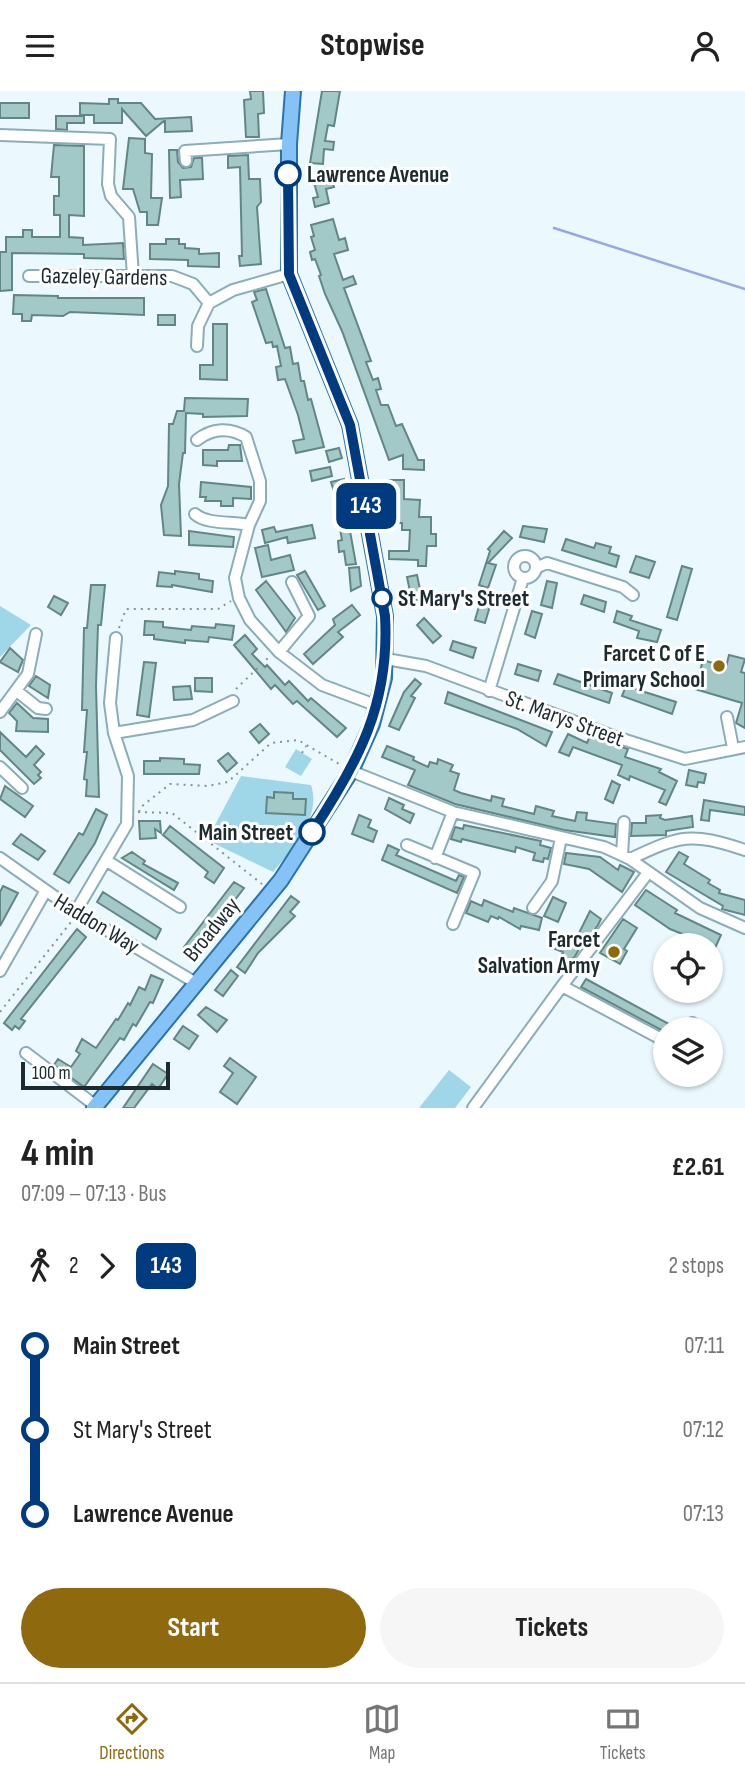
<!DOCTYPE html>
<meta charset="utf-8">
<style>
body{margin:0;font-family:"Sofia Sans Condensed",sans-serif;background:#f6f6f6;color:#222;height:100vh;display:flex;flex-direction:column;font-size:26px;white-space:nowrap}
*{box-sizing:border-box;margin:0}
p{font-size:23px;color:#767676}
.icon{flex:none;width:38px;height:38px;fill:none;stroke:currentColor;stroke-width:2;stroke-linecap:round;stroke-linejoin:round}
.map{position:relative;height:1017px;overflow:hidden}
.side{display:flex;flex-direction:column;background:#fff;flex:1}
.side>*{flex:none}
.badge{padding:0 14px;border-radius:10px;font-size:24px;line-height:46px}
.fabs{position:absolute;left:653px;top:842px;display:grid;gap:14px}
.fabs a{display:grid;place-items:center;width:70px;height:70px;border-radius:50%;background:#fff;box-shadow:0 2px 5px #0004;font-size:35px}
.scale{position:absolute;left:21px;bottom:18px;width:149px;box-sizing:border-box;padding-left:7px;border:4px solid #1d2b2f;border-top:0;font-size:19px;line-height:24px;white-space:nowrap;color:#1d2b2f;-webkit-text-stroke:5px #fff;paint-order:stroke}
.map>.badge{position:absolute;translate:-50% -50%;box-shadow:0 0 0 4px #fff}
.legs{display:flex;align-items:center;gap:10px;height:77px;padding:0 21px;font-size:23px}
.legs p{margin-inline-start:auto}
.summary{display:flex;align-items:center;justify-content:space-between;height:119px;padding:0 21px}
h1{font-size:38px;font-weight:700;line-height:52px}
.cta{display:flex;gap:14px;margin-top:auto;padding:14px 21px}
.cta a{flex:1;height:80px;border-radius:42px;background:#8f690e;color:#fff;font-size:28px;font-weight:700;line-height:80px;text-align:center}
.cta a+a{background:#f6f6f6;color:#222}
ul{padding:0 21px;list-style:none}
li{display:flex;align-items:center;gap:24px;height:84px;font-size:26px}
li i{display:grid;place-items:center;width:10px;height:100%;margin:0 9px;background:currentColor}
li i::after{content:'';width:18px;height:18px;margin:-9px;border:5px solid;border-radius:50%;background:#fff}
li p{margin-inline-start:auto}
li:first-child i{background:linear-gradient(#0000 50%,currentColor 0)}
li:last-child i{background:linear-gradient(currentColor 50%,#0000 0)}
header{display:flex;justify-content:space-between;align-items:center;height:91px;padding:0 21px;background:#fff;font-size:32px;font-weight:700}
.tab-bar{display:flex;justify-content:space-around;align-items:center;height:98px;border-top:2px solid #e0e0e0;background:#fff;font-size:19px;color:#767676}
.tab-bar a{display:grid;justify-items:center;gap:4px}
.tab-bar .current{color:#8f690e}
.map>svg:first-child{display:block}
.green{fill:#9fd6e8}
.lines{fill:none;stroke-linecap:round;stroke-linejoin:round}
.stream{stroke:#9aa6e3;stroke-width:2.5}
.building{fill:#a2c9c7;stroke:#628685;stroke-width:2}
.minor-casing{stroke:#8badb8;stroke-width:14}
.major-casing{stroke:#2b73ac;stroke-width:18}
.path{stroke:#869498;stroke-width:2;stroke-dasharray:2 5;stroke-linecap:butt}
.minor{stroke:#fff;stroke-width:10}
.major{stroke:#85c2f5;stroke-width:14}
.line-1-casing{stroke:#fff;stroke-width:16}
.line-1{stroke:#003b80;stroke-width:10}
.stop-1-dot{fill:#fff;stroke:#003b80;stroke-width:3.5}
.poi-dot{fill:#8f690e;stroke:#fff;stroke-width:2.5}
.labels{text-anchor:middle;stroke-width:6;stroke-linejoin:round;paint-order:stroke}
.stop-label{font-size:23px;font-weight:bold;fill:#1d2b2f;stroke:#fff;text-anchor:start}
.street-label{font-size:23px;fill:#1d2b2f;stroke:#fff}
.poi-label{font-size:23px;font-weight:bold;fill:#1d2b2f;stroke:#fff;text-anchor:end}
</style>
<header><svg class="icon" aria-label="menu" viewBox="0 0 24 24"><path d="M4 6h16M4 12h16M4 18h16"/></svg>Stopwise<svg class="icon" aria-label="person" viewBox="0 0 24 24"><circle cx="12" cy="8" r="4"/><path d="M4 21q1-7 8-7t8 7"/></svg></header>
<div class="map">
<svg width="745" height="1017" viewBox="0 0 745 1017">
<rect width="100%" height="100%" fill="#ebf9fe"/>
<path class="green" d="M0,515L31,534L0,566Z
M296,658L312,668L301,685L285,676Z
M241,685L311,694C322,726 292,758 273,781L207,749Z
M449,979L471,996L455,1017H419Z"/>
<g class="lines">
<path class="stream" d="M554,137L745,198"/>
</g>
<path class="building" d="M250,0H263L264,22L258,23L259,46H246L244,9L251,8Z
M322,0H340L334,35L328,34L325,50L334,51L333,59L324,58L323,73L310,72Z
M109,8H118V12H141L155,28L191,26L192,40L165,41V29L146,45L122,18V32H94V24H80V12L109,13Z
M0,12H29V27H0Z
M56,25H84V32H67V39L56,38Z
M129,47L145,48V62L152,63L151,107H162L158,134H147V121H140L133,98H123Z
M54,54L84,55V125L69,124V146L83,147V154L123,152L124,168L84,167V163L12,162V199L0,200V161H6V146H23V139H32V146H60V124H54V105H59V86H51Z
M169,59H177L178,71L183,77L191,76L194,67H202L203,88L180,89L181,106L170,107Z
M248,64L249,88H260L261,111L257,116L261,173L240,175L239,165H242L240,76L228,77V65Z
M330,82L334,96L326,98L329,112L315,116L313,107L318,106L313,88Z
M333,128L339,149L345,147L348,159L334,163L343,189L353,185L356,193L344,197L371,270L366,271L373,289L378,287L381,298L376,299L381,314H388L396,335L402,333L418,369H424V379L403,378V364L389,369L342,240L325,203L319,185L321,184L315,168L312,169L310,161L315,159L311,146L314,145L311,134Z
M166,148H179V153H185V157L199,158V163L219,162V176L188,175V169L150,168V153H166Z
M266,198L285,257L290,256L293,273L298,272L301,290H304L308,309L311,308L324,356L296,362L293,350L304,348L298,324L285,288L278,289L276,276L281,275L277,255L273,256L272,251L266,252L252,211L257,209L254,201Z
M14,204L58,205V207H144V224L70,221L63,225L32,224L31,230H22V223H13Z
M158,224H175V234H158Z
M213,233H227V289L200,288V274H213Z
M185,307L248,308L247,325L203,326V323L186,322L185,362H183L179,393L181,445L164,444L161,414L168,395L169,333H173L177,320H184Z
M229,354H240L242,370H217V375L203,374V359H228Z
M339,357L342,367L329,371L326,360Z
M330,376L332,385L312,390L310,380Z
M344,388L348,414L339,416L331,391Z
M388,389H404V408L420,409L419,426H431V443H436V455H427L426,475H418V469L389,468V460H409L410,439H402V432H394L395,399H388Z
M201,391L251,396V408L233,407V415H221V410H205L206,406H200Z
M346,418L356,473L346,474L344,460L339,461L338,450L342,449L337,420Z
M312,434L315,447L288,452L287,446L265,452L262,439L274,436L276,441Z
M523,435L547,438L544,451L520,446Z
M189,440L234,446L233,456L189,454Z
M504,440L512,447L488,472L496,474L488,497L479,494L490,460L488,458Z
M566,448L594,457L596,452L611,456L609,462L619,465L616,476L562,459Z
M268,454L271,469L290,464L294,479L262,486L255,457Z
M636,465L655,471L649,487L630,481Z
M682,475L692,478L677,529L667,526Z
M359,476L361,495L351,500L349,477Z
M175,480L199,483V488L213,490L212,501L172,494V496L157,495L159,481L175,483Z
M305,480L325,515L318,519L297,484Z
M417,484L422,508L412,510L407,486Z
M266,490L295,527L286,541L256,499Z
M547,490L557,492L552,517L541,514Z
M91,494H105L101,534H98L96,595L99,706L86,705L87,689L84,688L87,661H84L87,619H82L84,537H87Z
M584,504L606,511L604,521L581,513Z
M54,505L68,512L61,524L48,516Z
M482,505L492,508L485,532L475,529Z
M352,514L360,524L338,541L343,546L313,573L304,563L335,534L333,528Z
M532,520L542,523L535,547L525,543Z
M617,520L632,525L630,529L661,539L657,551L637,547L639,540L614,531Z
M424,527L441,545L433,552L417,534Z
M145,530L163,531V536L191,539L192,535L215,537L216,533L234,535L232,549L209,546L208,551L185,549V552L154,548V544H144Z
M245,544L257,558L252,563L265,576L267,574L285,594L289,590L308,610L311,607L346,637L337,646L297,610L293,613L275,594L271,598L234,554Z
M453,550L476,557L473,567L450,559Z
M10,557L23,569L18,581L0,571Z
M729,564L745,568L741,581L745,582V637L736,632L742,612L695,598L703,569L726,576Z
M144,571L156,572L149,626L137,624Z
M518,573L541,580L538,590L515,583Z
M558,583L612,602L609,612L554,593Z
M36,585L50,594L48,607L29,595Z
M195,587H212V601L195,600Z
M415,588L421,593L411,605L415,607L399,639L389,635L404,601Z
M190,595L192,608L174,609L173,596Z
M626,595L676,611L672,623L622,605Z
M448,601L552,641L546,655L517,638L445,612Z
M17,612L33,627L48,628V641L16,640L17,630L9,622Z
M260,633L269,643L259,652L250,641Z
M0,641L26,666L36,655L44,663L34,674L41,681L38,684L41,687L34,693L0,659Z
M568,643L587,652L590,645L628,658L625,666L661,678L659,681L677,690L666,714L659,711L665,699L630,685L629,689L618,684L622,674L573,656L569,665L559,661Z
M387,655L414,666L413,669L428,676L430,671L437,673L438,668L453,674L450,680L459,683L454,699L461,702L491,710L492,705L504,708L502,715L534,723L536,715L554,720L552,725L575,730L577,721L587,722L586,729L616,733L615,746L564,739L455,713L408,694L415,679L382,666Z
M228,662L237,672L227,681L218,670Z
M160,667L184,668V673L200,674L199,683H144V670H160Z
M689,679L706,683L704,692L698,691L697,696L686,694Z
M612,690L620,694L613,712L605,708Z
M5,695L33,715L25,726L0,708Z
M274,701L293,702V708H306L305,724L266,722L267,706L274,707Z
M389,707L404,714L402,718L414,723L410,732L385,718Z
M704,709L745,716V724L710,719L709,730L701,729Z
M96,718L107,724L95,752L69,792L54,783L79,742L83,744Z
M359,724L371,729L368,736L377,740L373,751L352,743Z
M661,724L660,727L665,729L692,725L693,736L666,740V744L631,745L632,732H646V725Z
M139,730H160L161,742L155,738L156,747L140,748Z
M464,734L541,750L540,754L551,757L548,768L544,767L543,771L533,769L535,762L516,756L515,761L462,748L461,751L451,748L455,736L463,738Z
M170,735L224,777L214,792L205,786L208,781L163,744Z
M21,743L45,760L38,769L13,753Z
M388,754L399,759L396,764L456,790L459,784L464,786L457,802L382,769Z
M132,761L145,770L143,773L178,792L174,799L122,767Z
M679,761L688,766L684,773L710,789L708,792L720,799L719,802L745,809V824L722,818L723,815L666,781Z
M566,762L600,766L618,779L620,774L634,781L622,801L589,778L564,773Z
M234,791L244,797L200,855L204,858L197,867L184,856Z
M3,795L18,802L0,835V801Z
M646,799L677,819L675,822L721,844L710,868V854L670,838L635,814Z
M103,801L161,838L156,848L97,811Z
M291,805L299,811L290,821L295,825L258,862L245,882L237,876Z
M553,806L566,812L558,831L544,825Z
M484,809L513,821L514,817L542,827L539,839L521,835L520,838L499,826L498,828L491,825L488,831L466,822L471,810L482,815Z
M590,820L601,828L598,834L591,844L588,842L574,867L569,869L561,866L563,861L555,858L559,851L565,854L567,849L574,852Z
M623,828L637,837L624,858L627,860L620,873L600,862Z
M77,838L86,846L21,928L25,930L19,938L15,935L12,939L4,932Z
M231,879L238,885L223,905L215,899Z
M151,884L163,889L153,912L150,911L136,935L133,933L124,949L120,947L84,996L54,974L58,968L71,976L80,963L76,960L82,948L96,957L116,928L118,929L128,912L130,914L139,896L145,899Z
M586,888L678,938H665V941L581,896Z
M206,916L227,929L217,941L198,924Z
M183,935L198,945L189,958L174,948Z
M230,967L256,986L237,1013L220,1001L233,982L224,975Z
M153,973L168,983L158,998L152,993L134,1017H123Z"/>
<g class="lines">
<g class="minor-casing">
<path id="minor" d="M0,44L110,48L108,93L111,105L129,126L133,185
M186,70L185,60L289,53
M29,185H172L193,193L209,212L233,199L289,183
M197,255L198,235L209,212
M197,349C212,337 230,336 246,346L260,390V410L249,434L235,487L239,507L250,529L279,561L322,594L378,615
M195,423C207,434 233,430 249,434
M514 476a11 11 0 1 1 22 0a11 11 0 1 1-22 0Z
M536,477L547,472L623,496L633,504
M279,561L309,525L292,491
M386,568L426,575L616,646L685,668L745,656
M489,600L523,487
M18,601L38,617L46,618
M0,621L28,583L36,543
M727,626L733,657
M114,642L193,629L233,610
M0,676L22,697
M351,680L453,721L604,756L630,768L700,817L745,837
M407,754L474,782L453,833
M622,764L624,731
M0,767L78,822L196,892
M435,767L453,721
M630,768C681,744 690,741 745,759
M107,770L180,816
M647,783L562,895L665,950
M533,817L552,790L561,747
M76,820L127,733L128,685L114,642L110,612L116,547
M0,880L45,801
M690,938L692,932
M26,962L96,1015
M473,1017L562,895"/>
</g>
<g class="major-casing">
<path id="major" d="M94,1017L281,789L351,680L372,633L384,587L385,525L350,334L289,183V53L293,0"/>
</g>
<path class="path" d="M119,537L126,518H218L231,510
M236,598L269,566
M302,662L306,655
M138,721L172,722L262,793
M139,721L141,716L170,693L207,695L228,691L271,652L298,649L339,673
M0,921L71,831"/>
<use href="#minor" class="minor"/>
<use href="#major" class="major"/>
</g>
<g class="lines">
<g class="line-1-casing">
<path id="line-1" d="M288,83L289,183L350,334L385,525C390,612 359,670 312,741"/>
</g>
<use href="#line-1" class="line-1"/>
</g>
<g class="stop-1-dot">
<circle cx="288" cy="83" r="12"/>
<circle cx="382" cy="507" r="9"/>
<circle cx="312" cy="741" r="12"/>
</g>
<g class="poi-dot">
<circle cx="719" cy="575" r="7"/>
<circle cx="614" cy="861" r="7"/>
</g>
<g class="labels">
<g class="stop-label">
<text x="307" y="91">Lawrence Avenue</text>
<text x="398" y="515">St Mary's Street</text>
<text x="293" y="749" text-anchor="end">Main Street</text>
</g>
<g class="street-label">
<text transform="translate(104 185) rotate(1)" y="8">Gazeley Gardens</text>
<text transform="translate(565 627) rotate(20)" y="8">St. Marys Street</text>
<text transform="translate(97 832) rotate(31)" y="8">Haddon Way</text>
<text transform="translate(211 838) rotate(-51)" y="8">Broadway</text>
</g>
<g class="poi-label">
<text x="705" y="570">Farcet C of E<tspan x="705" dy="26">Primary School</tspan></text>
<text x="600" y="856">Farcet<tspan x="600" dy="26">Salvation Army</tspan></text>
</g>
</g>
</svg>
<div class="fabs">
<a><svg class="icon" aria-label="locate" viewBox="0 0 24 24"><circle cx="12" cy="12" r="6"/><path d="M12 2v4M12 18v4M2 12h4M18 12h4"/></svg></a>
<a><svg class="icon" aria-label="layers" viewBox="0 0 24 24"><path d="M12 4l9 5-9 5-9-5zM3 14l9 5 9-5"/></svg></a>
</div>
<div class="scale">100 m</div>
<b class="badge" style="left:366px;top:415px;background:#003b80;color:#fff">143</b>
</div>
<section class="side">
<div class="summary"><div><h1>4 min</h1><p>07:09 – 07:13 · Bus</p></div><b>£2.61</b></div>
<div class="legs"><svg class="icon" aria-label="walk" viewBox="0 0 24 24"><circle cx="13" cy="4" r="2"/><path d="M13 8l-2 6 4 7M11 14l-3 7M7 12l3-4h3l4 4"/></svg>2<svg class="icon" aria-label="forward" viewBox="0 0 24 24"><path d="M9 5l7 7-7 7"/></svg><b class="badge" style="background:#003b80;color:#fff">143</b><p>2 stops</p></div>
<ul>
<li><i style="color:#003b80"></i><b>Main Street</b><p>07:11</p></li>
<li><i style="color:#003b80"></i><span>St Mary's Street</span><p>07:12</p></li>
<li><i style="color:#003b80"></i><b>Lawrence Avenue</b><p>07:13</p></li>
</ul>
<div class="cta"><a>Start</a><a>Tickets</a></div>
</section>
<nav class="tab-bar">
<a class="current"><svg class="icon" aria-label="directions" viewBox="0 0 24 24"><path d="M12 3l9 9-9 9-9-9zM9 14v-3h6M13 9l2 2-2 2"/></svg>Directions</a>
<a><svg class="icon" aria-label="map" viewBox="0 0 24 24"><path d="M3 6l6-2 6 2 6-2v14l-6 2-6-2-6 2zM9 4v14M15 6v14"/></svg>Map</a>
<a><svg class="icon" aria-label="tickets" viewBox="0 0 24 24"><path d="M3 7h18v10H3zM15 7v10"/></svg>Tickets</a>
</nav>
